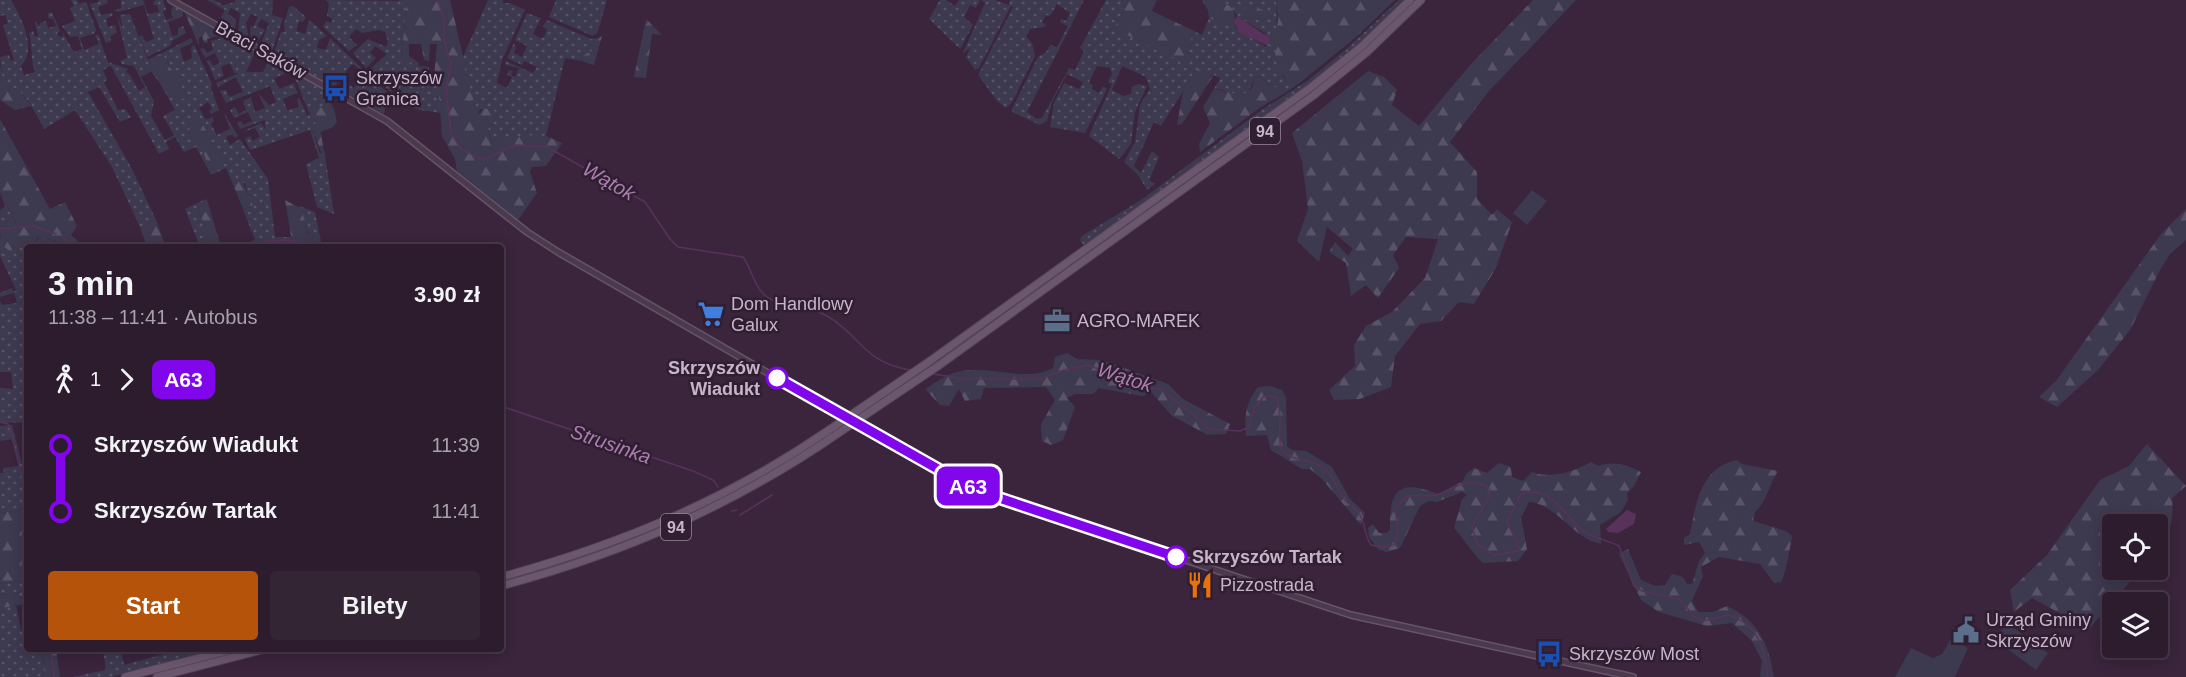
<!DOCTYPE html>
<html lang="pl">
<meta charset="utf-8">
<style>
body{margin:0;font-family:Arial,sans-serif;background:#342535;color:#f1f3f6;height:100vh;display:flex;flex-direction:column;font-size:22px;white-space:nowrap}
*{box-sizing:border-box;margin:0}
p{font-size:20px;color:#a6a1aa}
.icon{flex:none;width:33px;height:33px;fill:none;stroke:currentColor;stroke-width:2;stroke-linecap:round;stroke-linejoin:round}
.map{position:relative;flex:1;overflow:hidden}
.drawer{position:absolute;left:24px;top:244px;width:480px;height:408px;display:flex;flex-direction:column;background:#2c1c2d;border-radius:6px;box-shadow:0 3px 15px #0003,0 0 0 2px #483a49}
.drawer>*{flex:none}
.badge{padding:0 12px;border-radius:9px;font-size:21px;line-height:39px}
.controls{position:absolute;left:2102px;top:514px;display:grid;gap:12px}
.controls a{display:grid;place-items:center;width:66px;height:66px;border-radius:6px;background:#2c1c2d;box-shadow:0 3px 15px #0003,0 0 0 2px #483a49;font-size:30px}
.map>.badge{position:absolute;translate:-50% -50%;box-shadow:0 0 0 3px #fff}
.legs{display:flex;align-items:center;gap:9px;height:66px;padding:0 24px;font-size:20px}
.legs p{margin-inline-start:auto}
.headline{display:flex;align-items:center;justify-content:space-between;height:102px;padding:0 24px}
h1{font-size:33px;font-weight:700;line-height:45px}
.primary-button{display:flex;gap:12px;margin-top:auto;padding:12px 24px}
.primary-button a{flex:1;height:69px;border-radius:6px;background:#b45309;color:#fff;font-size:24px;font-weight:700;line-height:69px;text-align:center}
.primary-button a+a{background:#342535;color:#f1f3f6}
ul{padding:0 24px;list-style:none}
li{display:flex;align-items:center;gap:21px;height:66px;font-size:22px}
li i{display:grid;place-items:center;width:9px;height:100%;margin:0 8px;background:currentColor}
li i::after{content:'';width:15px;height:15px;margin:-8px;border:4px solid;border-radius:50%;background:#2c1c2d}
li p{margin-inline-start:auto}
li:first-child i{background:linear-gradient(#0000 50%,currentColor 0)}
li:last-child i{background:linear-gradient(currentColor 50%,#0000 0)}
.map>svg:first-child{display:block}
.grass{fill:url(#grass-dots);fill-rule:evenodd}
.forest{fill:url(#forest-firs)}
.park{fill:#3d394f}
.water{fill:#58325a}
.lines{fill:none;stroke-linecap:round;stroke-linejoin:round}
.stream{stroke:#58325a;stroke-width:1.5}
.minor-casing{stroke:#665468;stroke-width:8}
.major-casing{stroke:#544256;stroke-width:9}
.minor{stroke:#4b394d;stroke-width:5}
.major{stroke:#6b576d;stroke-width:7}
.major-bridge-casing{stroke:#544256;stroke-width:9;stroke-linecap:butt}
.major-bridge{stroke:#6b576d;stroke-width:7}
.line-1-casing{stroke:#fff;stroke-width:14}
.line-1{stroke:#8206eb;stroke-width:9}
.stop-1-dot{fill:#fff;stroke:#8206eb;stroke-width:3}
.labels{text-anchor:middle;stroke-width:5;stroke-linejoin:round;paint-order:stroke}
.shield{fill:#301e32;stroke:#9a879b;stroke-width:1.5}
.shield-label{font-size:16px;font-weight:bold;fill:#c7b4c8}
.street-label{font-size:18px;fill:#c7b4c8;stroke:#301e32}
.poi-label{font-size:18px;fill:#c7b4c8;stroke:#301e32;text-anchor:start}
.stop-label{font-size:18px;font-weight:bold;fill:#c7b4c8;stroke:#301e32;text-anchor:end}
.water-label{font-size:20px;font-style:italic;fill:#aa7dae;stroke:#301e32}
</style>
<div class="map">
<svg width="2186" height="677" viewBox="0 0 2186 677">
<defs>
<pattern id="grass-dots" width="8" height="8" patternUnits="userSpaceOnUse" patternTransform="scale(1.5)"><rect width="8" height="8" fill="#3d394f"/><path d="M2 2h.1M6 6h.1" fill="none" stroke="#585367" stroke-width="1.8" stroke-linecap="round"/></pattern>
<pattern id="forest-firs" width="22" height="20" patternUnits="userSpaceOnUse" patternTransform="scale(1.5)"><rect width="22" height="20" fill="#3d394f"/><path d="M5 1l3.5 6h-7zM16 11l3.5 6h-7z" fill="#585367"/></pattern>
</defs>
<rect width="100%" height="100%" fill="#3a253c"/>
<path class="grass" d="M0,0H11C21,18 38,48 21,66L24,75L35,72C30,59 33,47 29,33L33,31L35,37L38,36L35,22L36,20L39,28L40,23L46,21L48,28L56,26L53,19L48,18V13L52,12L60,31L57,33L58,36L63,37V33L74,52L82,49L78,36L70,37L62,26L75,21L70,8L74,6L71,0H77L79,4L85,2L87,4L96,30L95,33L80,38L84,50L99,44L95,35H98L108,62L128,69L126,72L130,75L139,91L145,87L134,66L122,64L120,61L127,58L117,16L123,30L120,15L130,14L152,71L141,77L154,101L151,116L165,140L174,135L163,116L175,110L158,80L171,87L180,99H188L162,53L191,38L193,42L180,49L184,62L192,58L191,47L194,45L212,84L211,88L219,110L211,114L209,111L212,109L208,102L199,108L206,120L212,117L214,121L211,124L217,135L230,129L224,113L238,136L235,138L232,134L226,137L230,145L240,139L268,179L275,237H292V242L310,245V247H260L258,244L233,247L255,240L243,209L251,207L245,183L232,182L226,168L211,175L196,147L184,152L175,137L166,142L169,149L159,154L111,66L103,70L107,80L104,82L118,110L125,109L131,117L120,122L99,87L88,92L132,169L156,220L140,227L112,167L75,110L44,129C34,111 26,88 3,85L0,57L9,55L11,61L14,60L3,25L8,23L5,15L0,16ZM198,117L219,154L212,169L188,125Z
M99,0H107L108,3L98,7L101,15L112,13L113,15L106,19L108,27L115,25L117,32L110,37L111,41L106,43L90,4L99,2Z
M121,0H143L148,14L159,12L157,5H153L155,0H163L166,9L163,12L166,20L173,18L171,11L173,7L168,3L183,11L182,17L168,22L172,36L178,35V28L183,26L186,33L172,41L170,46L147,57L139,36L142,35L146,42L154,39L144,5L118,12L114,11L121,8Z
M207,0H214L223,5L235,2V0H273L272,15L283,18L272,51L260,46L269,23L261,19L257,26L265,30L256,44L251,41L250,26L253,27L258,17L251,14L246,23L249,40L238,34L240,13L231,8L228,14L236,19L235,32L218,23L225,10Z
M326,0L407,1L401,57L418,66L429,67L428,76L434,77L438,82L441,113L419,110L391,98L393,95L397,97L402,91L395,87L391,92L368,71L387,54L375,46L370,53L376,58L366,68L353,53L368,39L386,47L388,42L385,32L379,30L362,33L356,29L349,37L357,45L349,51L323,27L326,21L331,23L333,19L327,16L329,3Z
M488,0H503V3H510L525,10L502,60L497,83L507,88L512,77L507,75L509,70L513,71L511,75L515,77L519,68L505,65L506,61L533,73L537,67L524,61L522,65L507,58L514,43L516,47L514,53L522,57L527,46L515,40L527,13L541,18L533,34L540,38L544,37L547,30L543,26L547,20L591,39L599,38L594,50L582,56L581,61L565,58L546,136L491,141L488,129L497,117L490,109H480L477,117L462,59Z
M556,0H607L598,31L593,36L549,17Z
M940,0H946L955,6L959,0H980L976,8L970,5L964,17L973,25L960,49L929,19Z
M981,0H995L1009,5L1010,0H1084L1027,112L1037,119L1042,118L1069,68L1075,70L1084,51L1080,48L1106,0H1128L1114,29L1185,62L1194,31L1202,35L1209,18L1236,28L1266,47L1265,33L1237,16L1232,8L1212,1L1207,9L1202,0H1276C1279,32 1271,44 1284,78L1297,85L1285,93L1259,77L1255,78L1248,92C1235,100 1227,88 1214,89L1220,78L1214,75L1212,78L1211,75L1197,69L1161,126L1154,122L1134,166L1141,173L1152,151L1159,157L1149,180L1155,184L1147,190L1138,175L1124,162L1135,142L1140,105L1150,89L1146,77L1122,66L1112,90L1123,96L1131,94L1132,87L1138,84L1147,86L1135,112L1131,144L1119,159L1089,136L1112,84L1108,82L1112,74L1110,68L1097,66L1089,82L1093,86L1092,89L1099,93L1103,86L1107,89L1085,133L1050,127L1054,103L1064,83L1079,89L1083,82L1067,74L1052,102L1047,121L1040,125L1012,112V109L1038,57L1047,51L1050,45L1057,47L1068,26L1060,22L1061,19L1066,21L1070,13L1057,4L1050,16L1046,15L1042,22L1046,25L1044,27L1030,29L1026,37L1032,43L1035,56L1012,102L1006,108L997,101L978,75L1013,7L1011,6L979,68L975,70L966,57L971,47L963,53L985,3Z
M1399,0H1404L1361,41L1302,89L1084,246L1080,240L1082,236L1141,200L1263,109L1307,81L1344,51Z
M293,6L306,17L303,22L299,21L296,31L305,34L309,21L312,22L327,36L319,40L317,48L326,50L330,38L388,93L384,114L340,90L345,83L354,88L364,72L352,64L334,87L274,53L281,32H285L284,24L289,7Z
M186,10L256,50L246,72H263L270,58L288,70L290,72L274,78L279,89L294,83L297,93L283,99L287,110L299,107L297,100L299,97L307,115H309L316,123L313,131L320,154H324V149L334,214L317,207L306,164L319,158L310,130L250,150L245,139L250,136L253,141L260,137L255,128L242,132L261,123L265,129V120L240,129L237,123L241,121L243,125L252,121L248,112L234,118L230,110L235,107L239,114L246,110L243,101L251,97L255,112L265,108L258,93L269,105L276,102L270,86L226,103L220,91L226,90L229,97L243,92L236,77L218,87L216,83L239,73H234L230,63L221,67L224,76L215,80L207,61L210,60L213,66L220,63L215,53L205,58L200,49L204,48L207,53L213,50L211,41L229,36L185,14Z
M298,76L321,86L334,109L330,105L309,113L295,78Z
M0,192L16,224L0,226V210L5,207Z
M206,199L208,203L197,206L212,247H200L185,209Z
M299,206L315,212L321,242L329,247H322L321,242L309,238Z
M39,235L62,245L27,248V422L0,423V388L13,389L11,372H0V301L2,305L17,303L14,293L0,297V293L12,288L14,292L16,290L0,256V238L19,247L36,244Z
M12,425L27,484V489L23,486L27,509L0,513V473H4L3,468L19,466L13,439L0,441V426Z
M27,580V592L0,595V584Z
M16,605L21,630H27V650H43L44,672L41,677H0V608Z
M103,650H121L124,665L179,650H214L111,677H72L106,670Z"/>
<path class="forest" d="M397,0H450L477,116L484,108L495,111L497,117L488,129L491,141L534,135L546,136L562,143L546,166L532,167L530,172L537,193L518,220L457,171L455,159L442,136L438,83L434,77L437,44H430L429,61L424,60L421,44H409V56L419,63L418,66L401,58L407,2Z
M1128,0H1157L1152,11L1194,31L1185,63L1114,29Z
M1276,0H1395L1355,38L1297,85C1280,83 1273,52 1274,37C1274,31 1278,25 1278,19C1278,13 1276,6 1276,0Z
M1533,0H1576L1489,91L1450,142L1477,172V199L1492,215L1497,209L1512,222L1496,268L1474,304L1459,302L1441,321L1420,324L1395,356L1391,387L1360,399L1334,400L1329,390L1355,366L1354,345L1366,326L1392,312L1425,278L1438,239L1406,237L1393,255L1399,268L1378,298L1366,285L1351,296L1346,263L1329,252L1335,242L1348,256L1353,249L1327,227L1319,262L1297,241L1308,209L1302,161L1292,133L1368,71L1384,77L1397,90L1392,105L1419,126L1471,64Z
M1212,1C1237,5 1234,10 1236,29L1209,18L1207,4Z
M1250,5L1265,11L1268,20L1264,22L1247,16L1243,9Z
M185,13L229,37L220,39L218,36L207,39L208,43H204L202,36L199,38V46Z
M646,19L662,35L652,34L646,78L634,77Z
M602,36L594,65L581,61L582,56L594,50L599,38Z
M162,53L188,99H180C171,86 166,87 157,79C152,75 149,65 147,60Z
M0,66L5,85L18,89L31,106L15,110L0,100Z
M1197,69L1206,70L1212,78L1182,124L1177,125L1183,91Z
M1259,77L1285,93L1261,107L1200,152L1199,144L1210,123L1203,107L1214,89L1243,95L1252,88L1255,78Z
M328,104L334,109L337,122L333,127L321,132L324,154L322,155L313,130L316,123L311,120L309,113Z
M198,116L224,163L212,169L187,125Z
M0,119L50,209L65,202L77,226L71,235L85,247H70L39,235L34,245L19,247L12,251C0,248 0,236 0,226L16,223L0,192Z
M242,181L253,206L243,209L232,182Z
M285,200L302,209L307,234L321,242L322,247L292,242Z
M205,202L208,203L221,247H212L197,206Z
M2186,209V240L2170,254L2160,270L2130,330L2098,370L2057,407L2039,397L2056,381L2161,234Z
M156,220L165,245L166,247H147L140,227Z
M1067,353L1077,359L1102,360L1168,384L1183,399L1230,424L1226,434L1208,435L1172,416L1152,393L1142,396L1099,388L1093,394H1075L1067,398L1075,407L1063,440L1051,445L1042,441L1041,424L1055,400L1046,387L984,388L981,399L965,401L959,389L949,406L940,405L925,389C934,384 944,376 954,373C985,362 1024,384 1053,368L1055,357Z
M1271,386L1282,390L1286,398L1287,446L1292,450L1306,451L1332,467L1350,499L1365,513L1361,525L1322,479L1310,469H1302L1271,450L1267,435L1246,436C1244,417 1246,401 1258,387Z
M2147,444L2186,486L2172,498C2174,518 2171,534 2157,550V525H2112V570H2140L2089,629L2032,598L2014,612L2010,590L2047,555L2100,480L2129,466Z
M1737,460L1742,464L1778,471C1769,485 1767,501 1755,512L1753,521L1786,531L1792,536C1791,544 1785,577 1781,582L1774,583L1760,564L1719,557L1701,567L1703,576L1692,600L1698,612H1713L1727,606C1758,620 1769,644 1774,677H1760L1762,661L1752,641L1732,623L1707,626L1659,612L1641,600L1619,554L1628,549L1641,580L1655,586L1665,585L1672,574L1683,577L1687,584H1692L1699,561L1705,553L1699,542L1684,545V538L1690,534C1696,503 1701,467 1737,460Z
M1591,462L1598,466C1616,461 1624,464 1641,472L1634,486L1627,493L1628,500L1621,512L1600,525L1601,544C1573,539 1557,504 1529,502L1521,518L1527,549L1518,561L1483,563C1471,552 1465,540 1454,528L1462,499L1467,495L1462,492L1437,502L1429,501L1420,506L1400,548L1386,552L1378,549L1369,537L1368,528L1373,524L1379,533H1386L1390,530C1389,490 1398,478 1438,494L1463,481L1466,474L1474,468L1487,473L1499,463L1511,467L1512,477L1523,481L1532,472C1551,479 1574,472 1591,462Z
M27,509V580L0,584V513Z
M27,592V604L0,608V595Z
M43,650H56L60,677H41L44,672Z"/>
<path class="park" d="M1532,190L1547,201L1527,225L1513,213Z
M2007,623L2048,653L2036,670L1995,640Z
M1951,639L1968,648L1955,677H1895L1911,648L1933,658L1942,654Z"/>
<path class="water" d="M1237,16L1270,38L1268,46L1239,32L1234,21Z
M1627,510L1636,514L1634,524L1618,533L1608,532L1606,529Z"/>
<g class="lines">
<path class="stream" d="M438,0L444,20V39L451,65L446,89L451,133L461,149L483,160L516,145L547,147L645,202L670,239L678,247L743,257C752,269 754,287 766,296C779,307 809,305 827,316C862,336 862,362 910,370
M0,229L34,226L56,234
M62,237L77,248
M237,248C266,239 296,236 325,248
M933,374L965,379H1040L1064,370L1089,365L1129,383L1146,388L1161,389C1177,404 1194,413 1209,429L1240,431L1249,427L1254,409L1264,396L1276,397C1284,413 1276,442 1282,450C1294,464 1311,456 1327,471C1334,479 1338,490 1344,499C1349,505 1356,508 1360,515C1366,525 1364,535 1371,545C1412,556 1393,521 1396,507L1407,496C1416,495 1427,497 1436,495C1458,489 1458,478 1486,485L1490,490L1489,497L1472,527L1478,545L1495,555L1518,551L1519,548L1507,522L1521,494C1551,483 1564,517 1585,532C1596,539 1608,540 1619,546L1634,586L1642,591L1679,599L1694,616L1703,621L1728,615C1758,623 1765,650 1768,677
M501,406L693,471L713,480L718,487
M0,422L8,424
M9,425L27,497
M732,511L737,510
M740,515L772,495
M51,650L54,677"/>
<g class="minor-casing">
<path id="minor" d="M171,0L387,121L527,232L558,252L943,474L975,490L1351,615L1633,677"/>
</g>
<g class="major-casing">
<path id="major" d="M930,361L1310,88L1361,47L1410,0
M938,366L1314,95L1367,52L1421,0
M501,577C621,544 725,501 829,430
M501,586C624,553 732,506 837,434
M125,677L230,650
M157,677L261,650"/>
</g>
<use href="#minor" class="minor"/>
<use href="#major" class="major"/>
<g class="major-bridge-casing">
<path id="major-bridge" d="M829,430L930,361
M837,434L938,366"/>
</g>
<use href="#major-bridge" class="major-bridge"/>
</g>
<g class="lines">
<g class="line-1-casing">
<path id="line-1" d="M777,378L975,490L1176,557"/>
</g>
<use href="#line-1" class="line-1"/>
</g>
<defs>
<g id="bus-bare" transform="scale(2.07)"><path d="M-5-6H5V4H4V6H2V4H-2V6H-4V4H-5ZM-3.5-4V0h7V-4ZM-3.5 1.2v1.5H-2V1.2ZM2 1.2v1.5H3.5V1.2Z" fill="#1a4fb4" stroke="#301e32" stroke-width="2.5" paint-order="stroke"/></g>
<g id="supermarket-bare" transform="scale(2.07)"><path d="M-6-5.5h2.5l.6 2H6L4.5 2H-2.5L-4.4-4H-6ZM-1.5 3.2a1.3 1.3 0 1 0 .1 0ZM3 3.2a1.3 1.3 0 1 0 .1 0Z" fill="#3f7fe0" stroke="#301e32" stroke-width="2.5" paint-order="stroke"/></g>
<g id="office-bare" transform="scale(2.07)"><path d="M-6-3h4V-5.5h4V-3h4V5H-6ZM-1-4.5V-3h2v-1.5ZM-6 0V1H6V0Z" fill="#5c6f8a" stroke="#301e32" stroke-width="2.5" paint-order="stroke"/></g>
<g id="restaurant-bare" transform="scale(2.07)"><path d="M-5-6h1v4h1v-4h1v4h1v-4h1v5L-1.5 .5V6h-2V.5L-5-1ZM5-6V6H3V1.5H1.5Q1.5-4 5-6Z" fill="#e8710a" stroke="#301e32" stroke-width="2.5" paint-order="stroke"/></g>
<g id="civic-bare" transform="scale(2.07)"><path d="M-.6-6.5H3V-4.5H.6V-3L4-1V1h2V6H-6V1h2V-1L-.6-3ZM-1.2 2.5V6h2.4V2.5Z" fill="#5c6f8a" stroke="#301e32" stroke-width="2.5" paint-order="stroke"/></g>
</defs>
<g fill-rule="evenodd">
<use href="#bus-bare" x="336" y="88"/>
<use href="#supermarket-bare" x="711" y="314"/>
<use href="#office-bare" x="1057" y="321"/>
<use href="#restaurant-bare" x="1200" y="585"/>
<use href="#civic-bare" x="1966" y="630"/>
<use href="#bus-bare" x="1549" y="654"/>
</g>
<g class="stop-1-dot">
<circle cx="777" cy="378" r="10"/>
<circle cx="1176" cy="557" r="10"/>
</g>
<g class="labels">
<g class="shield">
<rect x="1250" y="118" width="30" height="26" rx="4.5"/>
<rect x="661" y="514" width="30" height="26" rx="4.5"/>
</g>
<g class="shield-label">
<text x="1265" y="137">94</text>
<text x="676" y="533">94</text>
</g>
<g class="street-label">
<text transform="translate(261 50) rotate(29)" y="6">Braci Saków</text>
</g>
<g class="poi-label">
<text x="356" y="84">Skrzyszów<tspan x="356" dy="21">Granica</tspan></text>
<text x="731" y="310">Dom Handlowy<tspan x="731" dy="21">Galux</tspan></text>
<text x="1077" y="327">AGRO-MAREK</text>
<text x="1220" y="591">Pizzostrada</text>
<text x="1986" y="626">Urząd Gminy<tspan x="1986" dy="21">Skrzyszów</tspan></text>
<text x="1569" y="660">Skrzyszów Most</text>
</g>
<g class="stop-label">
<text x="760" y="374">Skrzyszów<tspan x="760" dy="21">Wiadukt</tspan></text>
<text x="1192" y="563" text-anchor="start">Skrzyszów Tartak</text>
</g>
<g class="water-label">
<text transform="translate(609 181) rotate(30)" y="7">Wątok</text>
<text transform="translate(1125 377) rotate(18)" y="7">Wątok</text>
<text transform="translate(611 444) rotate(19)" y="7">Strusinka</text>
</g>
</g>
</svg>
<div class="controls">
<a><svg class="icon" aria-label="locate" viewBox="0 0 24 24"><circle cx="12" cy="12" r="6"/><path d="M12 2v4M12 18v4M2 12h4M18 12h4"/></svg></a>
<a><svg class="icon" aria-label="layers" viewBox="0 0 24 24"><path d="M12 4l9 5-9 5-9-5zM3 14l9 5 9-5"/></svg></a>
</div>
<b class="badge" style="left:968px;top:486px;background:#8206eb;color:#fff">A63</b>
<section class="drawer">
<div class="headline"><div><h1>3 min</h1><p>11:38 – 11:41 · Autobus</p></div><b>3.90 zł</b></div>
<div class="legs"><svg class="icon" aria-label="walk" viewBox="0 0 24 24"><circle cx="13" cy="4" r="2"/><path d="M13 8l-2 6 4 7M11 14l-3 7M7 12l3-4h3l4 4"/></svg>1<svg class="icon" aria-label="forward" viewBox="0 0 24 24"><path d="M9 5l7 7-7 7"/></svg><b class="badge" style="background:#8206eb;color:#fff">A63</b></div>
<ul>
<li><i style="color:#8206eb"></i><b>Skrzyszów Wiadukt</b><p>11:39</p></li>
<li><i style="color:#8206eb"></i><b>Skrzyszów Tartak</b><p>11:41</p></li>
</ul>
<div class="primary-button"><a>Start</a><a>Bilety</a></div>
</section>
</div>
